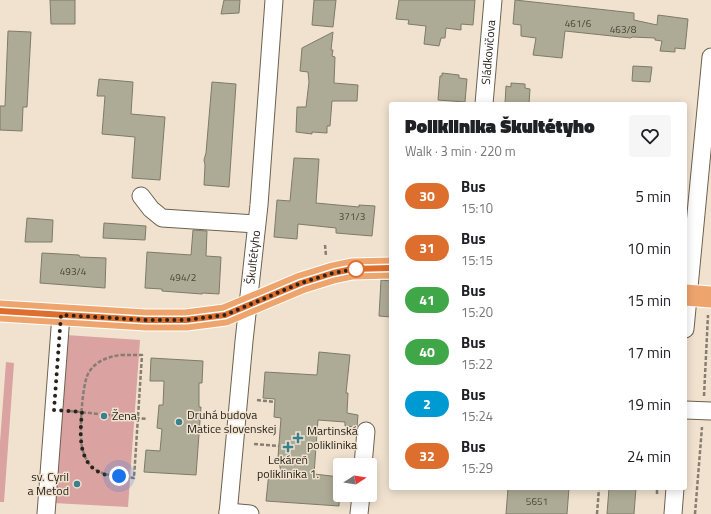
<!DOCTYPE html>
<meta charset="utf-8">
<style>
body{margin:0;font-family:"Titillium Web",sans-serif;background:#f6f6f6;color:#202124;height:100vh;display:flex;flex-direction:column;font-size:15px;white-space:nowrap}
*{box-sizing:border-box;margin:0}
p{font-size:13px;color:#757577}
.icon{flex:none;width:22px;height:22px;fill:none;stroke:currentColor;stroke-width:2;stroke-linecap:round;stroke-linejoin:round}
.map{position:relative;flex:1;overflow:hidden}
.panel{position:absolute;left:389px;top:102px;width:298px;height:388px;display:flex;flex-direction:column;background:#fff;border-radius:4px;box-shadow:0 2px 10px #0003}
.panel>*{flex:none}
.badge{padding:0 8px;border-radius:13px;font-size:14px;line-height:26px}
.needle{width:26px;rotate:78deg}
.buttons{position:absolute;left:333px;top:458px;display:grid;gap:8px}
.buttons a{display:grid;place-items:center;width:44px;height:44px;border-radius:4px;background:#fff;box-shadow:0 2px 10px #0003;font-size:20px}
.you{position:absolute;width:20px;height:20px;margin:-10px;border:3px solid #fff;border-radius:50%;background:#1a73e8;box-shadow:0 0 0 6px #1a73e833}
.map>.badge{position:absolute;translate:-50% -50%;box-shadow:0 0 0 2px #fff}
.round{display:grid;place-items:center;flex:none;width:42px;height:42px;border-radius:4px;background:#f6f6f6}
.overview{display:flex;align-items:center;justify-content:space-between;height:68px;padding:0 16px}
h1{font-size:19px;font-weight:800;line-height:30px}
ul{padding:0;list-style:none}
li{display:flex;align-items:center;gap:12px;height:52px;padding:0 16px}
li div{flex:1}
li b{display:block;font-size:15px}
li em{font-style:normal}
li .badge{min-width:44px;font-weight:700;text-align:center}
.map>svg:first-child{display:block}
.green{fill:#daa2a0}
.building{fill:#adab95;stroke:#7d7b67}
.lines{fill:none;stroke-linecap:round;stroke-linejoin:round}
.minor-casing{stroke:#6d6150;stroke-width:19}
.major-casing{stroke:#fff;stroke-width:23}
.path{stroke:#877e71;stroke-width:2.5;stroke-dasharray:4 2;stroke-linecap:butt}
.minor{stroke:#fff;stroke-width:17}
.major{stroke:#eea56d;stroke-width:21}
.line-casing{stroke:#fff;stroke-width:9}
.line{stroke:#dd6e2d;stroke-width:6}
.walk{stroke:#28231c;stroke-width:4;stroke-dasharray:0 7.2}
.stop-dot{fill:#fff;stroke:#dd6e2d;stroke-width:2}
.poi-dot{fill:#3b808d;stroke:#f0e2cf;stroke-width:1.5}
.labels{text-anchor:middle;stroke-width:3;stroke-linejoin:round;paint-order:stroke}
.number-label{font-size:10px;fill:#49453a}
.street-label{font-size:12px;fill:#28231c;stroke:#f0e2cf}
.poi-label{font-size:12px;fill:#28231c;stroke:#f0e2cf;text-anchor:start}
</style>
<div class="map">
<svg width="711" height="514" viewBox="0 0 711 514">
<rect width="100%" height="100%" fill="#f0e2cf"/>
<path class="green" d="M66,335L140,340L128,507L53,503Z
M6,362L14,363L4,502H0V442Z"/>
<path class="building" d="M50,0H75V24H51Z
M224,0H240L239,13L221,14Z
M314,0H336L333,27L312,25Z
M399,0H475L473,25L461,24V30L446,28L445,38H441L439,46L424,44L426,26L408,24L409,20L396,19Z
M515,0L634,13V20L657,25L658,15L688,19L685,49L675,48V52L660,51L662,41L655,40V38L632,37L631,38L565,31L562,58L533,55L536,38L521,36V25L513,24Z
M8,31L31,32L27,107H23L22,131L0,130V106H5Z
M333,32L331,50H333L332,56L335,57L334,83L358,85L357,101H332L330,126H327V133L312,132V134L296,132L297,107H306L309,82L308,72L300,71L302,48Z
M633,66L652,67L650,82L632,81Z
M442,73L459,75V78L467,79L465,102L438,100L440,76H442Z
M99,79L133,82L131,114L165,117L160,180L132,178L135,137L102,134L105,96H97Z
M212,82L236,84L229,187L204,185L205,165L204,160L206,153Z
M511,83L525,84V88L530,89L529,104H505L506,86L511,87Z
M294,158L319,159L316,203L359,207V205L375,206L372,236L336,233V228L298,224L297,239L274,237L277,200L290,201Z
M27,218L53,220L52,242H25Z
M104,223L146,226L145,240L103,238Z
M193,230L207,231L206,256L221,257L219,294L203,293L202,294L162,291V289L145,288L147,252L191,255Z
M42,253L79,255L80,257L106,258L105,288L40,283Z
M381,280L391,281V317L379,316Z
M319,352L350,355L346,393H348L347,413L358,415L357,427L345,426V422L318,420L314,474L340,477L339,506L266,501L269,472H281L278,457L281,418L274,417L275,399L263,398L265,372L317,375Z
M151,358L203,361L202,383H199V407H201L196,475L144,472L146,450L160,451L162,429L157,428L159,405H163L164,381H150Z
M508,488H569L567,514H506Z
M609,488H636L634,514H607Z"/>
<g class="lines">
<g class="minor-casing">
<g id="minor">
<path id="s1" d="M484,104L493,0"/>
<path d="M141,196L151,209L162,218L256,224"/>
<path d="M685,329L711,57"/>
<path d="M685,410L711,411"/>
<path d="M363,465L366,431"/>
<path d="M228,512L250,514"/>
<path d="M46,514L61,315"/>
<path id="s2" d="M228,514L244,341L259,205L274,0"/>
<path d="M359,514L361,495"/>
<path d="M673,514L675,488"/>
</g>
</g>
<g class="major-casing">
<path id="major" d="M685,295L711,297
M0,311L146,320H186L225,315L301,283L333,273L352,269L391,268"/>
</g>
<path class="path" d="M325,245L326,256
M121,355H142L134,478C121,476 105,477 93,468C87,463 84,455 82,447C79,435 82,385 88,374C95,361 107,357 121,355Z
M704,396L708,315
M257,400L275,402
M70,411L147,419
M254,444L279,446
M657,494V488
M597,514L599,488
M695,514L702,427"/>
<use href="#minor" class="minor"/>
<use href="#major" class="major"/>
</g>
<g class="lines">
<g class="line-casing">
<path id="line" d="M0,311L146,320H186L225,315L301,283L333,273L352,269L391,268"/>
</g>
<use href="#line" class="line"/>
<path class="walk" d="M119,476C114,475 107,476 103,474C77,464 80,434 82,412L54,410L61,315L146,320H186L225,315L301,283L333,273L356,269"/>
</g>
<circle class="stop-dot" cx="356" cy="269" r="8"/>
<g class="poi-dot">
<circle cx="104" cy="416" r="4"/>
<circle cx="179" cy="422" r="4"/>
<path d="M296 432h4v4h4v4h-4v4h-4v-4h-4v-4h4z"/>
<path d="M286 441h4v4h4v4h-4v4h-4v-4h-4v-4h4z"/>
<circle cx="77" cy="484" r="4"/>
</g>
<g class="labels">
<g class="number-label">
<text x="578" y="27">461/6</text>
<text x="623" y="33">463/8</text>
<text x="352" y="220">371/3</text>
<text x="73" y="275">493/4</text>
<text x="183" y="281">494/2</text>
<text x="537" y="505">5651</text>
</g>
<g class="street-label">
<text dy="4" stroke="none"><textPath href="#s1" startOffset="52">Sládkovičova</textPath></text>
<text dy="4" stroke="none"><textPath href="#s2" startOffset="258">Škultétyho</textPath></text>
</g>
<g class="poi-label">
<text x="187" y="419">Druhá budova<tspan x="187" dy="14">Matice slovenskej</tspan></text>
<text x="112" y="420">Žena</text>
<text x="307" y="435">Martinská<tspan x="307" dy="14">poliklinika</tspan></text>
<text x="288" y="464" text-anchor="middle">Lekáreň<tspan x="288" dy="14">poliklinika 1.</tspan></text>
<text x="69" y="481" text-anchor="end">sv. Cyril<tspan x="69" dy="14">a Metod</tspan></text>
</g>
</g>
</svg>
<div class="buttons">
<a><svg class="needle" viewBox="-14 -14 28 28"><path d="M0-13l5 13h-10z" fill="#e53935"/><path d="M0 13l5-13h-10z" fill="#757577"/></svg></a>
</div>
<div class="you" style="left:119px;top:476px"></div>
<section class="panel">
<div class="overview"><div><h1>Poliklinika Škultétyho</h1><p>Walk · 3 min · 220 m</p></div><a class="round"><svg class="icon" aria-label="heart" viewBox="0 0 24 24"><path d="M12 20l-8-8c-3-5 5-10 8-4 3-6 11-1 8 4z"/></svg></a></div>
<ul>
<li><span class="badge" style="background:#dd6e2d;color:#fff">30</span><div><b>Bus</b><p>15:10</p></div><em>5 min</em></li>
<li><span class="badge" style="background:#dd6e2d;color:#fff">31</span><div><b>Bus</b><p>15:15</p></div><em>10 min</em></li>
<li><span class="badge" style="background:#3fa747;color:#fff">41</span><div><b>Bus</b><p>15:20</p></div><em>15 min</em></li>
<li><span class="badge" style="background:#3fa747;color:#fff">40</span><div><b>Bus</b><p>15:22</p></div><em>17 min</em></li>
<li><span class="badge" style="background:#009ad2;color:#fff">2</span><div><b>Bus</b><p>15:24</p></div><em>19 min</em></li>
<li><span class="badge" style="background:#dd6e2d;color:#fff">32</span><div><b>Bus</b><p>15:29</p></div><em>24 min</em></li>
</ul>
</section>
</div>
